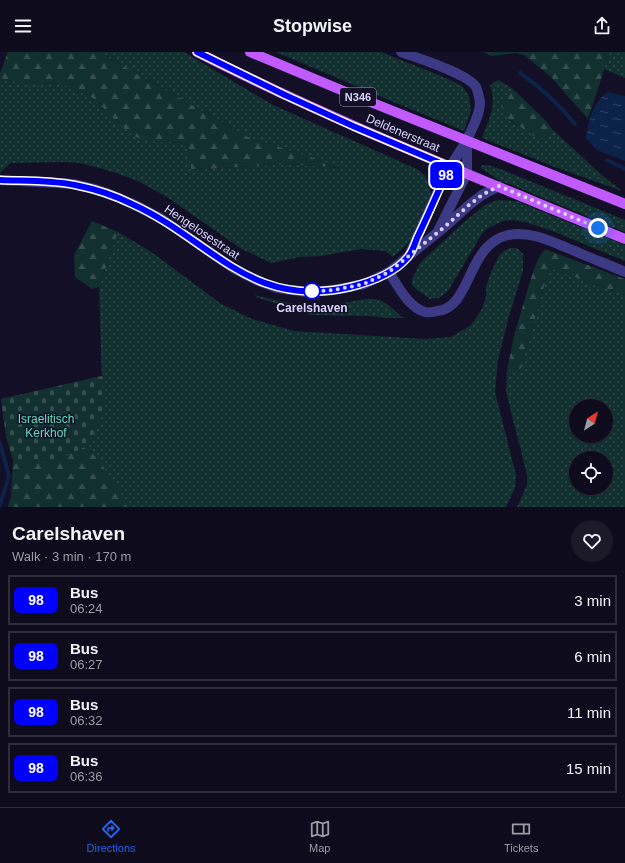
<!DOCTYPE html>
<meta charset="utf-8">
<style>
body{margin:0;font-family:Helvetica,sans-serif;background:#1c1929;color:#f1f3f6;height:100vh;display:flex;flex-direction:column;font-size:15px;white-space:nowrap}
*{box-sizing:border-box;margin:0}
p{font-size:13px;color:#9b9ba3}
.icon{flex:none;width:22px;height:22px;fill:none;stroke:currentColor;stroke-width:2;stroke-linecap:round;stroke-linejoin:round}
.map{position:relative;height:455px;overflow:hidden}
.drawer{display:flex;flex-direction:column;background:#0e0b1c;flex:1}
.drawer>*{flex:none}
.badge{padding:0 8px;border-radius:6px;font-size:14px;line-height:26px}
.needle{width:26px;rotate:36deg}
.tools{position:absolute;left:569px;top:347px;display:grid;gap:8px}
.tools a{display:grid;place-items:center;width:44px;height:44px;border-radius:50%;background:#0e0b1c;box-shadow:0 1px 3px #0004,0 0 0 1px #2e2b3b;font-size:20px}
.you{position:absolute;width:20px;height:20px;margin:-10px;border:3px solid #fff;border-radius:50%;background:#1a73e8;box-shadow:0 0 0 6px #1a73e833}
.map>.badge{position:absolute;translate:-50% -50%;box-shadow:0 0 0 2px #fff}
.round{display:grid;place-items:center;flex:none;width:42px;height:42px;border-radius:21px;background:#1c1929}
.summary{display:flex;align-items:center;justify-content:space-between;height:68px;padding:0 12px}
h1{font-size:19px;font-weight:600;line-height:30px}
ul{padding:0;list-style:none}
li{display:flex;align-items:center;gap:12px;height:50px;margin:0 8px 6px;padding:0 4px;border:2px solid #2e2b3b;border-radius:0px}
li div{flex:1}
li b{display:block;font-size:15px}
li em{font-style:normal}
li .badge{min-width:44px;font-weight:700;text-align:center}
header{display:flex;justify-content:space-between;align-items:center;height:52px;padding:0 12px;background:#0e0b1c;font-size:18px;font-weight:600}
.dock{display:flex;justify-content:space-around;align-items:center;height:56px;border-top:1px solid #2e2b3b;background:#0e0b1c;font-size:11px;color:#9b9ba3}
.dock a{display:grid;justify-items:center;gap:2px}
.dock .selected{color:#2563eb}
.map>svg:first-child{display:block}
.grass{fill:url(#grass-dots);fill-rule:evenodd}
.forest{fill:url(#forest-firs)}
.cemetery{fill:url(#cemetery-stones)}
.water{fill:url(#water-ripples)}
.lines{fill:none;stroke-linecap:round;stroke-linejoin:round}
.stream{stroke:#0c2248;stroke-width:4}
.minor{stroke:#3d3a85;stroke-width:10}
.tertiary{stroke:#3d3a85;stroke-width:10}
.primary{stroke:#c25bff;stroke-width:10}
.line-casing{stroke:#fff;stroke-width:9}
.line{stroke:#00f;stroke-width:6}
.walk{stroke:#d9d4ff;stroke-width:4;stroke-dasharray:0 7.2}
.stop-dot{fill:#fff;stroke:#00f;stroke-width:2}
.labels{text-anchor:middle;stroke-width:3;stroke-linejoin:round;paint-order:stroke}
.shield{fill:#130f26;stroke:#9e99be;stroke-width:1}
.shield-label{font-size:11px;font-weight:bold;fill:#d9d4ff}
.street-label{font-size:12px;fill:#d9d4ff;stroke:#130f26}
.stop-label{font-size:12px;font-weight:bold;fill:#d9d4ff;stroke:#130f26}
.park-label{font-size:12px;fill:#5fe0c0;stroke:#130f26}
</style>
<header><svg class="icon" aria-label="menu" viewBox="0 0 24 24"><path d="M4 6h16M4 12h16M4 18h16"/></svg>Stopwise<svg class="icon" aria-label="share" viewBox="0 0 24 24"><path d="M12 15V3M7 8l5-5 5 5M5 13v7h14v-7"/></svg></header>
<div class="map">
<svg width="625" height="455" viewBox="0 0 625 455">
<defs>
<pattern id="grass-dots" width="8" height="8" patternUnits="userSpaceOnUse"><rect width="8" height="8" fill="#12302f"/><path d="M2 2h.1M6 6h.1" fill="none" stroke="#344d4e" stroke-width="1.8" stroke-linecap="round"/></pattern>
<pattern id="forest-firs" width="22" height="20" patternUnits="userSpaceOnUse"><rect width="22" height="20" fill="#12302f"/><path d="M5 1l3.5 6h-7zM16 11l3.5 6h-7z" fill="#344d4e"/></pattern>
<pattern id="cemetery-stones" width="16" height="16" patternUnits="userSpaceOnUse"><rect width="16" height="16" fill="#12302f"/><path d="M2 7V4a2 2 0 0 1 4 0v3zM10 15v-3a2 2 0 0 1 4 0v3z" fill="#344d4e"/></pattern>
<pattern id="water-ripples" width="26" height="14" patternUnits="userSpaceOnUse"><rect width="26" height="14" fill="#0c2248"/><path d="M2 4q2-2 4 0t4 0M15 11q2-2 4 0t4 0" fill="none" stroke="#2f4163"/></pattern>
</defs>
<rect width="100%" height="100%" fill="#130f26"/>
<path class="grass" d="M99,0H184L273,53L417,117C420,119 424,122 426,125C439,146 421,177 407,192C403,197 397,201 393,205L385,199L361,197L321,204L300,205L271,211L240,196L167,145L138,129L110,119L80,111L62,110L11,111L0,121V26L17,30L62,32L87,42L99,51L118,71L151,89L186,91L189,99L191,118L288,112L342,116L248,85Z
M276,0H381L446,26L462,34L469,44L471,59L464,79L391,49Z
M610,0H625V26L604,17Z
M498,28L513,37L502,56L510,69L545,86L553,78L604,125L622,139L560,117L482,86C489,66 497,55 490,33Z
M482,113H488L503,118L625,168V180L497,127L481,116Z
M498,148L516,149L625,193V209L555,180L525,170L512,168L503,169L488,176L483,180L448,239L439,246L430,247L416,237L412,233V227L420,211L463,171L485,153Z
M118,180L150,199L220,251L252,267L294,279L425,287L451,285L471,273L482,257L486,245V235L491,220L500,202L509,196H517L523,202V219L509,264L498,308L495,340L516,423L515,436L506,455H127L87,394L103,361L99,235Z
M552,217L625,243V455H517L527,433V423L506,340L507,318H520L543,238L549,219ZM576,354H606V384H576ZM576,406H606V436H576Z
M255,243C276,249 309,256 331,253C345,252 365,244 379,248C388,250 396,261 403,266H388L367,264L312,263L256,245Z"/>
<path class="forest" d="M8,0H99L248,85L344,116L288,112L191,118L189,99L186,91L151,89L139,86L132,83L118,71L99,51L87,42L62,32L17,30L0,26V21Z
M483,0H610L588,67L551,25L524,3L515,1L492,4Z
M513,37L544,67L553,78L545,86H537L503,63L502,56Z
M92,169L118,180L99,235L92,237L75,225L74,203Z
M545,197L625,227V243L552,217L549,219L543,238L520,319L507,318L515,280L532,223L538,207Z
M102,324L103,361L87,394L115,430L127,455H8L11,444L13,408L6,384L1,347Z"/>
<path class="cemetery" d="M102,324L103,361L87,394L51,411L13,408L6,384L1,347Z"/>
<path class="water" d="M608,40L625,44V109L597,98L586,86C588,69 593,49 608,40Z"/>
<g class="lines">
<path class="stream" d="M520,21C543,37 558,51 575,72
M607,108L625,117
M0,391L9,424L0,453"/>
<path class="minor" d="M401,0C417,6 467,21 476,35C478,39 479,45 480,50C480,63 472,76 467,88
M389,220C398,234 408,255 425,260C428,261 433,260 437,259C472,256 466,193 508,183C532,178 556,192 577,200C593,207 609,213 625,220"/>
<path class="tertiary" d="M0,128L74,132L95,137L114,144L133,152L162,167L233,216L256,228L277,236L307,240L334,238L364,232L389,220L448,172L469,153L482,143L499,134
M438,179L467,121V88
M410,201L442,130L450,115L467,88"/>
<path class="primary" d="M197,0C336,71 481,127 625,187
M250,0L353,43L625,152"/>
</g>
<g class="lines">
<g class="line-casing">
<path id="line" d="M0,128C25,129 51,128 75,133C95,137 114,143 132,152C212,188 250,258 350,235C371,230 394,222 408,205C412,200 415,192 417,186C429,162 438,138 450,115L353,74L285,43L197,0"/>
</g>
<use href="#line" class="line"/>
<path class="walk" d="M312,239L307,240L334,238L364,232L389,220L448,172L469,153L482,143L499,134L598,176"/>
</g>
<circle class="stop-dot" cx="312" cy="239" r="8"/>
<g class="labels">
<rect class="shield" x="340" y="36" width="36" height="18" rx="3"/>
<g class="shield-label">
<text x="358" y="49">N346</text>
</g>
<g class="street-label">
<text transform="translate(403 81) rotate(23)" y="4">Deldenerstraat</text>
<text transform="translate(202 180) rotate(34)" y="4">Hengelosestraat</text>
</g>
<g class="stop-label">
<text x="312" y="260">Carelshaven</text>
</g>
<g class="park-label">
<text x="46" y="371">Israelitisch<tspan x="46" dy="14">Kerkhof</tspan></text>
</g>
</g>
</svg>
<div class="tools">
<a><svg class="needle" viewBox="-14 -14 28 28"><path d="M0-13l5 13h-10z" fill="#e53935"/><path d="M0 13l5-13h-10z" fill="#9b9ba3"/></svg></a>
<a><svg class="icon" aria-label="locate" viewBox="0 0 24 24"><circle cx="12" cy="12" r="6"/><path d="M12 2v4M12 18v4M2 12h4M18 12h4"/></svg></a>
</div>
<div class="you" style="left:598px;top:176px"></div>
<b class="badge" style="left:446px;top:123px;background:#00f;color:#fff">98</b>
</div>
<section class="drawer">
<div class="summary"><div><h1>Carelshaven</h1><p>Walk · 3 min · 170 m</p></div><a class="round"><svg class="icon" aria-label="heart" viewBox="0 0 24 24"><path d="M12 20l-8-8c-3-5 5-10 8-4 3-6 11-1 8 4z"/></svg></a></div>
<ul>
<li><span class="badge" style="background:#00f;color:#fff">98</span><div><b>Bus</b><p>06:24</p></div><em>3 min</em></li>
<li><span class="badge" style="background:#00f;color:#fff">98</span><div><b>Bus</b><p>06:27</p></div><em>6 min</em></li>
<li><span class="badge" style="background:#00f;color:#fff">98</span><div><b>Bus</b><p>06:32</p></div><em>11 min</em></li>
<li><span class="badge" style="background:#00f;color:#fff">98</span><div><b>Bus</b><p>06:36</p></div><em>15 min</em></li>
</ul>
</section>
<nav class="dock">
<a class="selected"><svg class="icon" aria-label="directions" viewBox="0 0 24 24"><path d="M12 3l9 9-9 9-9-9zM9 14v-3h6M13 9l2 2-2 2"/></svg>Directions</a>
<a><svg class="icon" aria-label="map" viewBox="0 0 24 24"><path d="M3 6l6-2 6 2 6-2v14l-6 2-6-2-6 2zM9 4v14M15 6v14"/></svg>Map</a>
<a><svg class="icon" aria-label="tickets" viewBox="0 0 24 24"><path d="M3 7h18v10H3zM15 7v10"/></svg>Tickets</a>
</nav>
